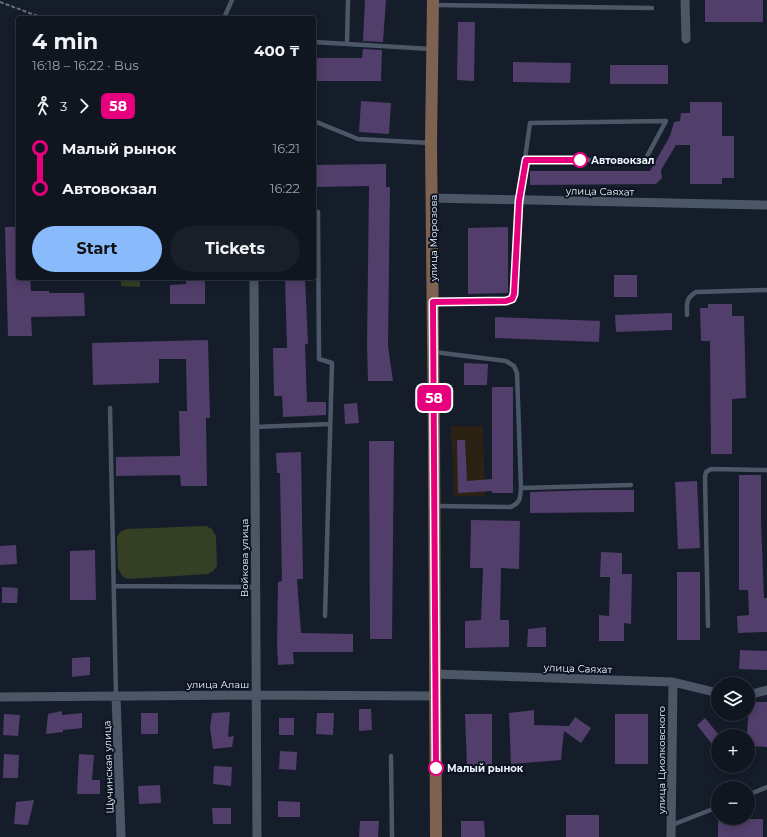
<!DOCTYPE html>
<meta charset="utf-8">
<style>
body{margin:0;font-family:Montserrat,sans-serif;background:#191f29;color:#f1f3f6;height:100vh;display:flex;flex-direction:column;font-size:15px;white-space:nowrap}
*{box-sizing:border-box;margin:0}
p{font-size:13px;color:#9c9fa5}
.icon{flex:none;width:22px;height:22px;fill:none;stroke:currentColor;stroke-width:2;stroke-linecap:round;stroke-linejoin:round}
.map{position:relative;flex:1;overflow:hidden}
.drawer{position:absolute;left:16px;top:16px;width:300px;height:264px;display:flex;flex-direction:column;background:#101620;border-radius:4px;box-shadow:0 2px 10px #0003,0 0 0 1px #30353e}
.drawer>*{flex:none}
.badge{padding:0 8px;border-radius:6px;font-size:14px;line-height:26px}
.tools{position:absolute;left:711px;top:677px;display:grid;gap:8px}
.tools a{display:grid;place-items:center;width:44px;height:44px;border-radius:50%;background:#101620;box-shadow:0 2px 10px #0003,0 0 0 1px #30353e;font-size:20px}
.map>.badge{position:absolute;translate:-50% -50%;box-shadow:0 0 0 2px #fff}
.legs{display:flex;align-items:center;gap:6px;height:44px;padding:0 16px;font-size:13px}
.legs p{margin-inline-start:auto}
.headline{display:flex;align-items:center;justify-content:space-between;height:68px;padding:0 16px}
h1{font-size:22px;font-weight:700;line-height:30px}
.cta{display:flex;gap:8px;margin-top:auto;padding:8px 16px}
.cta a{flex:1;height:46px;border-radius:24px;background:#88bafc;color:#111;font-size:16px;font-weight:700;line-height:46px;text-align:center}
.cta a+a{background:#191f29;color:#f1f3f6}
ul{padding:0 16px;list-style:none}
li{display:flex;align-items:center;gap:14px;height:40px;font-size:15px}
li i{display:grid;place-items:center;width:6px;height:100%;margin:0 5px;background:currentColor}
li i::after{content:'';width:10px;height:10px;margin:-5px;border:3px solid;border-radius:50%;background:#101620}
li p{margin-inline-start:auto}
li:first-child i{background:linear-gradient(#0000 50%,currentColor 0)}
li:last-child i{background:linear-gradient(currentColor 50%,#0000 0)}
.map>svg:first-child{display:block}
.commercial{fill:#2c2213}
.green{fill:#353f24}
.building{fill:#513e6b}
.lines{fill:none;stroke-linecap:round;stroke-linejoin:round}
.path{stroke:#676f7b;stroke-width:2;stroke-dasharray:4 2;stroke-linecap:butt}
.service{stroke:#4b5666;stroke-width:4.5}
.minor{stroke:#4b5666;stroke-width:9}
.secondary{stroke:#7d6250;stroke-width:12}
.line-1-casing{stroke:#fff;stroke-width:9}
.line-1{stroke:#e6007e;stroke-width:6}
.stop-1-dot{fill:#fff;stroke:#e6007e;stroke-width:2}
.labels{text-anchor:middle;stroke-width:4;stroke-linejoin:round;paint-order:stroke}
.stop-label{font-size:10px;font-weight:bold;fill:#edf3fd;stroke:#0c1421;text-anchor:start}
.street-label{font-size:10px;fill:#edf3fd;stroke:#0c1421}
</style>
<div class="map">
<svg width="767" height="837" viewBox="0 0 767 837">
<rect width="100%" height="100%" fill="#151d2b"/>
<path class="commercial" d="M451,426H483L485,496H454Z"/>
<path class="green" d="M121,278H140V287L121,286Z
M206,526L212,529L216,536L217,566L214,570L208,574L128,579L122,576L118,568L117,537L120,532L126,529Z"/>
<path class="building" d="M365,0H386L383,42L363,41Z
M705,0H763V22H705Z
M458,22H475L474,81L457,80Z
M363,49L382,50L381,81H314V58H362Z
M513,62L571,63L570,83L513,82Z
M610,65H668V84H610Z
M361,101L391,103L389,134L359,132Z
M690,102H722V136H734V178H722V184H690V145H676L661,170L662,178L656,184L530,185V171H650L670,136L674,122L680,121L681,113H690Z
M386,164V187H390L388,346L393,381H368L367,346L369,186L314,187V165Z
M5,227H18V278H30L31,291H49V293H84L85,316L31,317L32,336H8Z
M508,227V293L468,294V228Z
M614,275H637V297H614Z
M186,278H205V304H170V285L186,284Z
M285,278H305L308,344H305L307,402H326V415L283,417L282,396H274L273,348H287Z
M708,304H732V316H744L746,398L732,399V454H711L710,341H701L700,308H708Z
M672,313V330L616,332L615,315Z
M495,317L600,321L599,342L495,338Z
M208,340L210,418H206L207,486H181L180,475L116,476V457L180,456L179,411H187L186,359H159V383L93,385L92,343Z
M464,363L488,364L487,385H464Z
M492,387H513V493H492V491L458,493L457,440H465L467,481L492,479Z
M357,403L359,423L345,424L344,404Z
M369,441H394L392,639H370Z
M301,452L303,579H297L301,633L353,634V652H293L294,664L278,665L277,645L278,582L282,581L280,473H277L276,453Z
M739,475H761V522L764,598H767V632L738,633L737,616L749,615L748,590H739Z
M697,481L700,548L678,549L675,482Z
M591,490H634V512L530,513V492Z
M471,520L520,521L519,569L501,568L500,620H509V647L465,648V621L481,620L483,568H470Z
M16,545L17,564L0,565V546Z
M95,550L96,600H70V551Z
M601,552L622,553V574H632L631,624L624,623V641H599V615L609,616L610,577H600Z
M677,572H700V640H677Z
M2,587L18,588L17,603H2Z
M546,627V647H527L528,629Z
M740,650L767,651V670L739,669Z
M90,657V675L72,677V658Z
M749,702H767V747L748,746L747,736Z
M359,709H371L372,730L359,731Z
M534,710V725L569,726L575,717L591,728L581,743L564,731L561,760L511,764L509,713Z
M62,711V715L82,713V728L63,730V732L46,734L48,714Z
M230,712L228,737L234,736L232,747L213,749L210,728L212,713Z
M141,713H158V734H141Z
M317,713H334L333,735L316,734Z
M4,714L20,715L18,736L3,735Z
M465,714H492V766H467Z
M615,714H648V764H615Z
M279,718H294V735H279Z
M705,718L718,734V752L697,725Z
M280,751L297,752L296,770L279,769Z
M4,754L19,755L18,778H3Z
M79,754L94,755L92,780H100V794H77Z
M214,766L232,767L231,786L213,784Z
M160,785L161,803L139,804L138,786Z
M34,800L28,825L14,824L16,802Z
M278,801L300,802V817H278Z
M212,808H231V824H213Z
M566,815H599V837H566Z
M718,819H763V837H718Z
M360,821H379L378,837H359Z
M461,821H484L485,837H461Z"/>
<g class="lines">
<path class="path" d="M0,2L43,18"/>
<path class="service" d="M433,5L652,8
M224,18L232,0
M314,42L431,49
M347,43L348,0
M314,121L358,139L430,143
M318,212L319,359L332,363L325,616
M433,302L506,301L512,299L514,294L519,201L530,123L666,121L645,160H525
M687,315C687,304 685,299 696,292L767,290
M434,352L506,361L514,366L517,373L521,488C520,498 521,502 511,507L434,506
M110,408L116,696
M255,427L330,424
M521,488L631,485
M114,586L256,587
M708,626L705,477L706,472L711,469L767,470
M391,756L392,837
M748,795L767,787
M672,825L718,807"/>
<path class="minor" d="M685,0L686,39
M432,198L767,205
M254,278L257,837
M435,674L673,682L718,693
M748,695L767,690
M116,696L121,837
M0,697L256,695L435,696
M671,837L673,682"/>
<path class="secondary" d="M433,0L431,143L434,439L436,837"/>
</g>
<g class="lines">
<g class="line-1-casing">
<path id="line-1" d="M436,768L433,302L506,301L512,299L514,294L519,201L526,160H580"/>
</g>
<use href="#line-1" class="line-1"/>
</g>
<g class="stop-1-dot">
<circle cx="580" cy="160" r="7"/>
<circle cx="436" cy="768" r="7"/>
</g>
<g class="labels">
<g class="stop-label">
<text x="591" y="164">Автовокзал</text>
<text x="447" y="772">Малый рынок</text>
</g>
<g class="street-label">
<text transform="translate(600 191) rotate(1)" y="4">улица Саяхат</text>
<text transform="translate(433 238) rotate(-90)" y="4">улица Морозова</text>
<text transform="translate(244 558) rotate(-90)" y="4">Войкова улица</text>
<text transform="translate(578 668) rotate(2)" y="4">улица Саяхат</text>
<text x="218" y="688">улица Алаш</text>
<text transform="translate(661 760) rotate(-90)" y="4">улица Циолковского</text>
<text transform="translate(108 767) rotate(-92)" y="4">Щучинская улица</text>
</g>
</g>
</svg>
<div class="tools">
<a><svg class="icon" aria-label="layers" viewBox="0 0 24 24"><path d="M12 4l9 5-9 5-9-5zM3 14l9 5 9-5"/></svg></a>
<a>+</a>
<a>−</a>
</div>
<b class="badge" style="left:434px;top:398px;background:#e6007e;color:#fff">58</b>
<section class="drawer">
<div class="headline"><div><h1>4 min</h1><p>16:18 – 16:22 · Bus</p></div><b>400 ₸</b></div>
<div class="legs"><svg class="icon" aria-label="walk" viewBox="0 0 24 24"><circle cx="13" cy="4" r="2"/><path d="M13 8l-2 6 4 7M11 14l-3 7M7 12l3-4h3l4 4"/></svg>3<svg class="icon" aria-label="forward" viewBox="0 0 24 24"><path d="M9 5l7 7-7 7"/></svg><b class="badge" style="background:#e6007e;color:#fff">58</b></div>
<ul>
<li><i style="color:#e6007e"></i><b>Малый рынок</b><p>16:21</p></li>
<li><i style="color:#e6007e"></i><b>Автовокзал</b><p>16:22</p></li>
</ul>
<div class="cta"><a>Start</a><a>Tickets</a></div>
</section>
</div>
